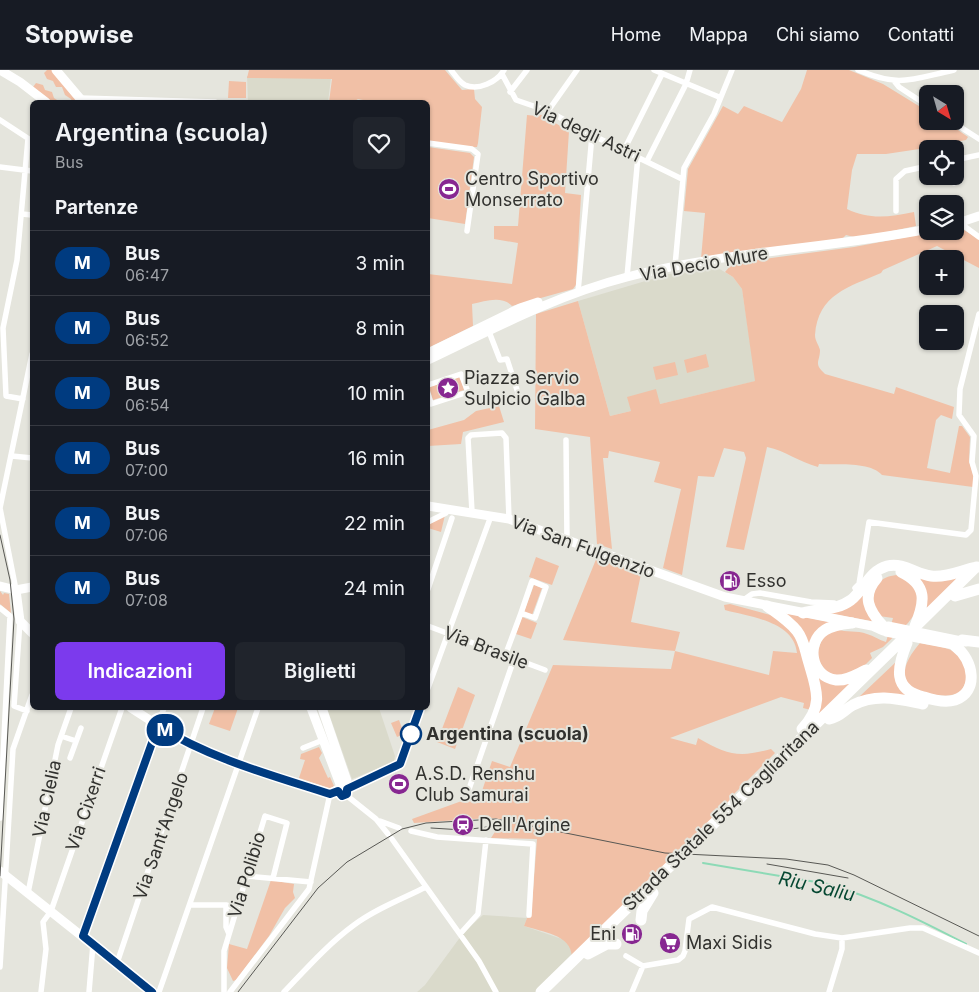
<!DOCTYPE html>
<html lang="it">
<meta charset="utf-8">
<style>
body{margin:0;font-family:Inter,sans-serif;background:#20242c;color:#f1f3f6;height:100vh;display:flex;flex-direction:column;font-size:19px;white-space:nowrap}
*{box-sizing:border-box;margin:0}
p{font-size:16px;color:#9ea1a6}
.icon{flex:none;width:28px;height:28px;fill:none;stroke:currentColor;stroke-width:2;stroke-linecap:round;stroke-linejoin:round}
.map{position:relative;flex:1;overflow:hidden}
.sheet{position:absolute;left:30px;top:30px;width:400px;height:610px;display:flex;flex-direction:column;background:#171b24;border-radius:8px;box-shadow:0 1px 4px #0004}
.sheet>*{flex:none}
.badge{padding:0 10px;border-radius:16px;font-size:18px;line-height:32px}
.needle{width:32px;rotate:143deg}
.tools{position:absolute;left:919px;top:15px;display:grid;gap:10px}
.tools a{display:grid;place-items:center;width:45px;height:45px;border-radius:8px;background:#171b24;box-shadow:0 1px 4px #0004;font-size:25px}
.map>.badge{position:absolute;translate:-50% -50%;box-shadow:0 0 0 2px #fff}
h2{padding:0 25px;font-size:19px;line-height:45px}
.round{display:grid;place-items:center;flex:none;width:52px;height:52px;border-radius:8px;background:#20242c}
.summary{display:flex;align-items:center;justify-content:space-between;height:85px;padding:0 25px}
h1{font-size:24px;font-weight:600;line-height:38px}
.cta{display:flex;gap:10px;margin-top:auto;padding:10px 25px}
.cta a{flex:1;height:58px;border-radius:8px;background:#7c3aed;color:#fff;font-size:20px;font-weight:600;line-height:58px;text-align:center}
.cta a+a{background:#20242c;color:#f1f3f6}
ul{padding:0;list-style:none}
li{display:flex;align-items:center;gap:15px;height:65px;padding:0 25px;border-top:1px solid #363941}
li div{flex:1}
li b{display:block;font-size:19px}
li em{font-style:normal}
li .badge{min-width:55px;font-weight:700;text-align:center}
header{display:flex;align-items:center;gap:30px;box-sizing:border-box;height:70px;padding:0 25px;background:#171b24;border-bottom:1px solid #363941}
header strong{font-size:24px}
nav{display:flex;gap:28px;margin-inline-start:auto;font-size:18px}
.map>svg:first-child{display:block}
.built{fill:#dadacb}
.green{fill:#f1c0a6}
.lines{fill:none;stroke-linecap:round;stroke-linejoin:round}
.stream{stroke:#8ddab6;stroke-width:2}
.street{stroke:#fff;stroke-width:5.5}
.secondary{stroke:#fff;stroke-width:9}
.highway{stroke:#fff;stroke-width:11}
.tram{stroke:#585854;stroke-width:1}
.line-casing{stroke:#fff;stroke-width:11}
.line{stroke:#003b80;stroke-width:8}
.stop-dot{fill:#fff;stroke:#003b80;stroke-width:2.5}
.labels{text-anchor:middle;stroke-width:4;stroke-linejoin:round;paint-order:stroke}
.street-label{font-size:18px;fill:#31312e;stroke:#e5e5dd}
.poi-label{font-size:18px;fill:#31312e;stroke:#e5e5dd;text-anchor:start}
.stop-label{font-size:18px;font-weight:bold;fill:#31312e;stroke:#e5e5dd;text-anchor:start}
.water-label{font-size:19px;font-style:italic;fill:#064832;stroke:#e5e5dd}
</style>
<header>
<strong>Stopwise</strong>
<nav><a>Home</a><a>Mappa</a><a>Chi siamo</a><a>Contatti</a></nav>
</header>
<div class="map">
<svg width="979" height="922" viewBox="0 0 979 922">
<rect width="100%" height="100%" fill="#e5e5dd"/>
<path class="built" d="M247,6L331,8L328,32H248Z
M718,198L733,207L742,219L756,311L610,346L578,231L669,204Z
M327,638H379L395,686L394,692L352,709Z
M483,845L527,848L524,856L565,870L572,878V887L536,922H417L425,915L464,862Z"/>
<path class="green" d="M47,0H52L81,32H72L71,29L65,25L62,17H56L53,11L47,9L44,3Z
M249,0H445L462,20L474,19L475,29L482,37L478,73L477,77H472L428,71V32H373L358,29L353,32H329L332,9L247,8Z
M807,0H849L883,14L927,41L928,51H945L968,67L966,70L944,74L943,79H928L927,82L926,78L886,84H857L852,100L847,139C870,150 889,147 914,142L916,156L858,168L846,165L842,169L701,189L705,143L684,141L688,99L723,36L738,44L744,36L782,52L801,19Z
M229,11L246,12V28H228Z
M36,13L43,15L45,20L52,22L54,28L60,32H51L33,17Z
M538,43L569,61L565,123L581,125L576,215L573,219L512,236C502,225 485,231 472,234L473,256L428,278V204L512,214L518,173L494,169V156H518L527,45L537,46Z
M428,77L470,83L474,87L465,154L428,148Z
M955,158L964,160L979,169V198L937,176L883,200L881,203C849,217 818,224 815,265C815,271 819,275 820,280C820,292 813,293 825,304L894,324L896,317L954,337L952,349L941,345L936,350L927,398L950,403L959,356H962L970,367L969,391L973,404V417L882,405C870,391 836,395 819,394L818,397C799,392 786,381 767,377L744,480L726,477L746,388L744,382L724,378L714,407L698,406L682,505L663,498L681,419L654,412L660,392L609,381L608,388H603L612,479L597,474L590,367L535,359L536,244L578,231L610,346L631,341L627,327L656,319L660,334L755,311L742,219L733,207L725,202L733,193L854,177L939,161H955Z
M706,284L709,297L687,303L684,290Z
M675,292L678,305L656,310L653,297Z
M460,307L464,320L433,330L429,317Z
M499,336L504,352L463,362L461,374L428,376V360L464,350L476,341Z
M445,445L441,462L428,458V455Z
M536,487L559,496L552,515L529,507Z
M597,487L641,504L631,552L680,562L675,581L769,605L773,581L797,583C794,551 750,547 725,540L724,535L730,534L774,546L794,560L813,611L811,640L803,638L804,633L781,627L670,668L696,675L698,668C727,685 739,688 771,679L775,683L732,726L724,738L572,887C571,864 542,862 524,856L527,848L531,847L537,769L491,768L498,757H511L512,750L488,748L414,753L412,749L481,724L492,691L510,697L553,595L671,599L675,581L563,570Z
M961,504L927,539L920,506Z
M898,505L908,509L920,526L914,545L908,553L883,577L870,583L872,588L863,597L846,608L828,604L816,587L823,565L837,559C846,563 857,560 867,564C874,566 879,570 886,572L893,548L879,546L870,529C876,514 881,506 898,505Z
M534,515L542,518L532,545L524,542Z
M0,521L3,525L4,523L9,524L11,543L0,534Z
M862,522L876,552L822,542Z
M785,543L829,552V554L810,575Z
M522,547L537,553L531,569L516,564Z
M920,573C949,579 953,575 971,601L961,622C949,627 943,626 930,624C895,617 901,595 920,573Z
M897,591L910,627H859Z
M818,607L856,609L814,649Z
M458,617L475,625L455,679L437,672Z
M215,638H238L230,661L209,654Z
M399,650L404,664L397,667L391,653Z
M319,677L322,683L319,688L328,708L330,707L334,716L331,719L299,708L305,690L300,689L301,684Z
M271,810L294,814L293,822L295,828L285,838L269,866L236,910L233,911L227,898L229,874L247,879Z"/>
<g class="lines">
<path class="stream" d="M703,793L828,814C876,828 922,851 966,874"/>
<path class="street" d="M451,0C455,5 459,12 465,15C478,21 497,12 504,0
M654,0L719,27
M858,0C900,18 912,9 954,0
M502,4L516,30L548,41L592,65L682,109
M895,12L899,17L928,36
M510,22L527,0
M80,28L215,32
M548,41L577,0
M0,50L32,71
M951,51L979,69
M428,73L472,79L478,84L467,161
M624,80L662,4
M955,90L979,85
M647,91L686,14L690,0
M0,97L32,101
M952,106L954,113
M896,141V109L905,101L928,96
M22,144L32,145
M960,153L979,167
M675,196L684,98L714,44L732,0
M627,207L638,86
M578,222L592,65
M488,259L500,290L507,289L519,326
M428,315L461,304L468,322L431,334L428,324
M23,329L6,326L3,258L17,190L28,69
M566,370L567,470
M12,386L32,388
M0,438L32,284
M0,438L16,520
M472,442L468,368L471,365L502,363L506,368L509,449
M428,452L446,443L447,439
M532,511L546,517L535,548L521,543Z
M855,518L859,514L869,452L966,465L971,460L976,406L972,392L974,366L959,345L960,319L979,244
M428,519L452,448
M742,531L752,524L760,523L811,532L834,533
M0,538L10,546L0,748
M20,551L14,636L27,641
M428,556L545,600
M505,586L521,543
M428,618L491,446
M61,666L76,671
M303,678L323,670
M70,688L81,658
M347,719L400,694L420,638
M469,719L514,589
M346,725L376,749L388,764
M380,751L399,758
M411,761L437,767L533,774L529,845
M392,769L479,891L496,922
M247,806L311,812
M28,823L58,675L71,638
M190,835H226L236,838
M226,835V857L229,864
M460,864L478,844L486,770
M83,866L164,638
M626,886L643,896L678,890L683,886L685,881L689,849L712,837L815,864L842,868L910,858H923L979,883
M117,893L203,638
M0,897L13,679L32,625
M41,922L46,879L43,852L51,841L122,638
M89,922L93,874
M159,922L258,638
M224,922V881L265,746L287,753L273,808
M230,922L309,819L330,724
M284,922C306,899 328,874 354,855C375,839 402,829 426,817
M632,922L643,896
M829,922L842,879V868"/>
<path class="secondary" d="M0,0L20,12L46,32
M56,0L83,32
M955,154L979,146
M428,283L520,238L538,232
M428,290C493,259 557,225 627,207C725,181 828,179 928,159
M428,436L509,449L725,527L872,556L883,561
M0,516L16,520L32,517
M16,520L20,551L32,563
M888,556L966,572
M886,562L959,576
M131,638L173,665L238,695L330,724L342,717L347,720L342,726L338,721
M311,638L341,717
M322,638L347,711L345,717
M0,801L152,922"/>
<path class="highway" d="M901,502C928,515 925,532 915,556
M877,508C861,526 869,541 883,556
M955,526L979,519
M767,536C778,544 789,551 797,561C804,570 805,580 808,590C816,618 825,635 802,659
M803,543C819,538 836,541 851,530C864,520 869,501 887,496C903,492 916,504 931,506C947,508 962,500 977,497
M852,553C843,554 833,555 825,560C805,573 811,607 836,610C847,611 857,604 866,600
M918,554L976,497
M962,570L979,572
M907,573C897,597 892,620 924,627C933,630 945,633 955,630C979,622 974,590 955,576
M829,649C840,647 844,640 853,635C877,623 898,629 923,634
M641,850L642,841L653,823
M588,884L607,874H616
M541,922L902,570"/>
<path class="tram" d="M0,465L10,510L14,549L0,806
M431,758L463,760L503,755
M767,794L848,808
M238,922L318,818L347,792L402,759L426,753L496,749L665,783L786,789L828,795L854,805L979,866"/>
</g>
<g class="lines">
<g class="line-casing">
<path id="line" d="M152,922L83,866L158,656C211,689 271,705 330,724L338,721L342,726L347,724V719L400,694L420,638"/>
</g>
<use href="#line" class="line"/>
</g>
<defs>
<g id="stadium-disc" transform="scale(1.125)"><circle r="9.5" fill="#872791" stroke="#e5e5dd"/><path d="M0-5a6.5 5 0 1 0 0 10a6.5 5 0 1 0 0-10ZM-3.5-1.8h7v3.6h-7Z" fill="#fff"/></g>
<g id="sight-disc" transform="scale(1.125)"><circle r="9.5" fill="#872791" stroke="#e5e5dd"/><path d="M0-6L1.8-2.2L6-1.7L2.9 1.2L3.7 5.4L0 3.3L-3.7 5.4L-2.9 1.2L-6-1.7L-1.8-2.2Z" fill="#fff"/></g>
<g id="fuel-disc" transform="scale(1.125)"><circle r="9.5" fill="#872791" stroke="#e5e5dd"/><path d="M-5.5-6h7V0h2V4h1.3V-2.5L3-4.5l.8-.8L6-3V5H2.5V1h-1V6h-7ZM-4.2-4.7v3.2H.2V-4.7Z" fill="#fff"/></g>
<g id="station-disc" transform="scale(1.125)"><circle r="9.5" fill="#872791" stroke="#e5e5dd"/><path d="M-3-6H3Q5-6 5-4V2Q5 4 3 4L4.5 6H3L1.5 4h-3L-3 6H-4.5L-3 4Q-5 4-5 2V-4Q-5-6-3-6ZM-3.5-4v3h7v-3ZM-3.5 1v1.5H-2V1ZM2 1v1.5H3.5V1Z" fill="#fff"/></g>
<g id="supermarket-disc" transform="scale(1.125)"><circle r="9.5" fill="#872791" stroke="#e5e5dd"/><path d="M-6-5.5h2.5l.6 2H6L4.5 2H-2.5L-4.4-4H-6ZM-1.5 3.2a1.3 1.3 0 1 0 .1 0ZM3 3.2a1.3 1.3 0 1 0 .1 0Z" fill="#fff"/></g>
</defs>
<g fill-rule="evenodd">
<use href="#stadium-disc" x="449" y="119"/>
<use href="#sight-disc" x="448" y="318"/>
<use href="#fuel-disc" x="730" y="511"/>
<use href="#stadium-disc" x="399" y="714"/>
<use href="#station-disc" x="463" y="755"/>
<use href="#fuel-disc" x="632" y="864"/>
<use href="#supermarket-disc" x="670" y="873"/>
</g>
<circle class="stop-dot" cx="411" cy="664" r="10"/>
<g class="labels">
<g class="street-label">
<text transform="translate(586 62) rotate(25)" y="6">Via degli Astri</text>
<text transform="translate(704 194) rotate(-10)" y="6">Via Decio Mure</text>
<text transform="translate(583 477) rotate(20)" y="6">Via San Fulgenzio</text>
<text transform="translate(486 578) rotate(21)" y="6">Via Brasile</text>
<text transform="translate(47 729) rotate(-78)" y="6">Via Clelia</text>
<text transform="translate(86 739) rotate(-71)" y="6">Via Cixerri</text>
<text transform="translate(721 746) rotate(-44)" y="6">Strada Statale 554 Cagliaritana</text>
<text transform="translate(161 766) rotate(-71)" y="6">Via Sant'Angelo</text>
<text transform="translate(247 805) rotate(-73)" y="6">Via Polibio</text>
</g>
<g class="poi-label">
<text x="465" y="115">Centro Sportivo<tspan x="465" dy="21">Monserrato</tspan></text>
<text x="464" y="314">Piazza Servio<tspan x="464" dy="21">Sulpicio Galba</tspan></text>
<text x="746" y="517">Esso</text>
<text x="415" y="710">A.S.D. Renshu<tspan x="415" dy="21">Club Samurai</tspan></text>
<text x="479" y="761">Dell'Argine</text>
<text x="616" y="870" text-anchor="end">Eni</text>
<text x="686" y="879">Maxi Sidis</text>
</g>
<g class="stop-label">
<text x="426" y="670">Argentina (scuola)</text>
</g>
<g class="water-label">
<text transform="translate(817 816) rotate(13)" y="7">Riu Saliu</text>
</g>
</g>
</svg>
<div class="tools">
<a><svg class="needle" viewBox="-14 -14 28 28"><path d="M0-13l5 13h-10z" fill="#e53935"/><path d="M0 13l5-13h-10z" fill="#9ea1a6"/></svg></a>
<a><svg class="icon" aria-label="locate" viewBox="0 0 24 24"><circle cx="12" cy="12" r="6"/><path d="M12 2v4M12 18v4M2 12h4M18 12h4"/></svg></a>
<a><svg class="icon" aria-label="layers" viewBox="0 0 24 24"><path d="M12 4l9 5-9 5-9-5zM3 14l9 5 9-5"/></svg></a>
<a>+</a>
<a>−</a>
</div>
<b class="badge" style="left:165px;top:660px;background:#003b80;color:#fff">M</b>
<section class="sheet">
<div class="summary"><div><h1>Argentina (scuola)</h1><p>Bus</p></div><a class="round"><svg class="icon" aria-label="heart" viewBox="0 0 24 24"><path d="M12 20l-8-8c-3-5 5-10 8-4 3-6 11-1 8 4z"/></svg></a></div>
<h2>Partenze</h2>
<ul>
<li><span class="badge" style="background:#003b80;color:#fff">M</span><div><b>Bus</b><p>06:47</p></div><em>3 min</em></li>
<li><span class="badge" style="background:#003b80;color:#fff">M</span><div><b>Bus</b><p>06:52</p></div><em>8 min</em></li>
<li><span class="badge" style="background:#003b80;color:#fff">M</span><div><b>Bus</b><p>06:54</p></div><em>10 min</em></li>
<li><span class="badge" style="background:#003b80;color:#fff">M</span><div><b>Bus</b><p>07:00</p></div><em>16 min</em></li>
<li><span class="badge" style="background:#003b80;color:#fff">M</span><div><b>Bus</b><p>07:06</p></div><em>22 min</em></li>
<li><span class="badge" style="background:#003b80;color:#fff">M</span><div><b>Bus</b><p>07:08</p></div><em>24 min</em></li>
</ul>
<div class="cta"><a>Indicazioni</a><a>Biglietti</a></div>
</section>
</div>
